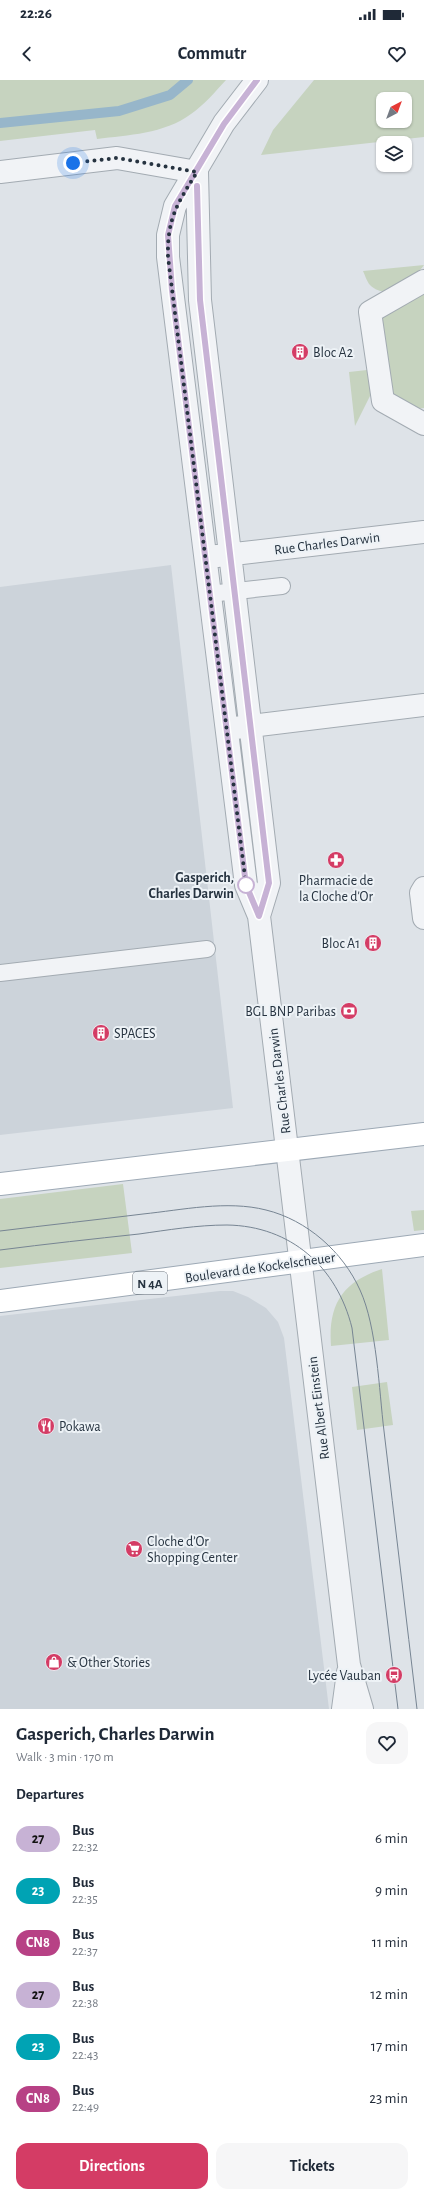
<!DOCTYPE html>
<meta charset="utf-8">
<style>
body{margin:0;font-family:"Alegreya Sans",sans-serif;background:#f6f6f7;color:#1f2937;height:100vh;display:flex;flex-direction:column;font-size:15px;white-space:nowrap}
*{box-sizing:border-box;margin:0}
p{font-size:13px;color:#747a83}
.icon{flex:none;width:22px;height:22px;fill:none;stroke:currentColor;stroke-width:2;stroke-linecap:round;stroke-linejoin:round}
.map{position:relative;height:1629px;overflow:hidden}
.panel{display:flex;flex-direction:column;background:#fff;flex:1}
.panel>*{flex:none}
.badge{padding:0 8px;border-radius:13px;font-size:14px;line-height:26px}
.needle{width:26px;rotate:41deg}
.controls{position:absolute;left:376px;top:12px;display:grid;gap:8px}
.controls a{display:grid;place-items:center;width:36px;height:36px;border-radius:8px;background:#fff;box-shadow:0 1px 3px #0004;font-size:20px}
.you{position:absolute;width:20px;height:20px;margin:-10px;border:3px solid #fff;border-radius:50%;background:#1a73e8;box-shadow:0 0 0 6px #1a73e833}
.map>.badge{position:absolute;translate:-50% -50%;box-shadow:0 0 0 2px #fff}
h2{padding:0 16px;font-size:15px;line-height:36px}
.round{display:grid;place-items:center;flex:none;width:42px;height:42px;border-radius:12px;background:#f6f6f7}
.summary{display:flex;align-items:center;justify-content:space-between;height:68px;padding:0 16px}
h1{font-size:19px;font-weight:700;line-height:30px}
.cta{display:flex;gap:8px;margin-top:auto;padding:8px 16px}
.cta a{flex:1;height:46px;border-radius:12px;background:#d43c65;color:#fff;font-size:16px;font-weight:700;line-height:46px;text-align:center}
.cta a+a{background:#f6f6f7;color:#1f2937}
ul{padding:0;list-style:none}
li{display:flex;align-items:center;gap:12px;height:52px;padding:0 16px}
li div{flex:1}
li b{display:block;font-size:15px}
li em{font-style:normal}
li .badge{min-width:44px;font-weight:700;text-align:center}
.status{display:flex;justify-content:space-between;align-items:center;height:28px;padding:0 20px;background:#fff;direction:ltr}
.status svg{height:11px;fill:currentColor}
header{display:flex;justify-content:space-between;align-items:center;height:52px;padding:0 16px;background:#fff;font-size:18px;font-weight:700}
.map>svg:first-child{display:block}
.built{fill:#ccd3da}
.green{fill:#c6d3bf;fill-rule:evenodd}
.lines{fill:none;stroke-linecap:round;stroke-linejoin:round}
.stream{stroke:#97b6ca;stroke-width:10}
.service-casing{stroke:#a3abb2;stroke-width:18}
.pedestrian-casing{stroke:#a3abb2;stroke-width:24}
.minor-casing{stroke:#a3abb2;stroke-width:24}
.primary-casing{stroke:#9da9b5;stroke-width:24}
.service{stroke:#f1f3f6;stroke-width:16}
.pedestrian{stroke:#f1f3f6;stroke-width:22}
.minor{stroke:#f1f3f6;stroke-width:22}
.primary{stroke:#fff;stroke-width:22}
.tram{stroke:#778593;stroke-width:1}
.line-casing{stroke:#fff;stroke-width:9}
.line{stroke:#c7b2d5;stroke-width:6}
.walk{stroke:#263340;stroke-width:4;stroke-dasharray:0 7.2}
.stop-dot{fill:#fff;stroke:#c7b2d5;stroke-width:2}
.labels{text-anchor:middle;stroke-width:4;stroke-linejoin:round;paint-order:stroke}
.shield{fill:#edf2f6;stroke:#626c77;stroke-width:1}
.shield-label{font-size:13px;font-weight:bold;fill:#263340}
.poi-label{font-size:14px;fill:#263340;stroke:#edf2f6;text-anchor:start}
.street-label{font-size:14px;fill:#263340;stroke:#edf2f6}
.stop-label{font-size:14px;font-weight:bold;fill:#263340;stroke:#edf2f6;text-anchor:end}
</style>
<div class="status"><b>22:26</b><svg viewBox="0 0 49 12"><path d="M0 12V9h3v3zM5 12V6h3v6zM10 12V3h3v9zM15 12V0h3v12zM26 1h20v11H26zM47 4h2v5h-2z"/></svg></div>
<header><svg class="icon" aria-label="back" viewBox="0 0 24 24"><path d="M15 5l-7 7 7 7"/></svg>Commutr<svg class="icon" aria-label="heart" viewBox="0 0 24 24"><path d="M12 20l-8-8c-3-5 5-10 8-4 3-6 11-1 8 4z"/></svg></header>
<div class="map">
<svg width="424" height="1629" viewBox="0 0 424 1629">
<rect width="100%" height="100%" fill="#dee3e8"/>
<path class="built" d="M171,485L233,1028L0,1055V507Z
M220,1211H233L248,1217L266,1228L278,1242L284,1258L329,1629H0V1236Z"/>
<path class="green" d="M0,0H226C215,12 204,25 191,34C164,54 128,55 97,59L95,50L0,61Z
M314,0H424V57L261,75L273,50ZM383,19H405V41H383Z
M424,185C413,200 389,223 370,205C367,202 365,195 363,191Z
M424,214V328L416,329L394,317L386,306L378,231Z
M367,290L372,295L371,314L355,346L349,292Z
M123,1104L132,1173L0,1188V1119Z
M424,1130V1150L414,1151L411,1131Z
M382,1189L389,1260L331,1266C328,1225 342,1202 382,1189Z
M387,1302L393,1345L357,1350L352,1307Z"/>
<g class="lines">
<path class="stream" d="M0,43L119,31L170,15L188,0"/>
<g class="service-casing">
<path id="service" d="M209,514L282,506
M0,893L207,869"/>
</g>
<g class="pedestrian-casing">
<path id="pedestrian" d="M424,201L370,232L383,321L424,344
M424,808L421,813L424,838"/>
</g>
<g class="minor-casing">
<path id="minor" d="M257,0L224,43L175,126L168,155V177L246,805L259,836L349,1585L362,1629
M0,92L117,78L197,92
M197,92L200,220L269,803L259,836
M217,476L424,452
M235,648L424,625
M343,1629L348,1592"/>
</g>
<g class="primary-casing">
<path id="primary" d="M0,1104L424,1054
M0,1221L424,1165"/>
</g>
<use href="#service" class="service"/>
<use href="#pedestrian" class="pedestrian"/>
<use href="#minor" class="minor"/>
<use href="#primary" class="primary"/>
<path class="tram" d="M0,1151C48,1145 95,1140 143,1134C182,1130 227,1120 266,1130C307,1140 343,1172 360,1210C377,1247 379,1310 384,1351C395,1444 406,1536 417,1629
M0,1170C46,1164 93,1159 139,1154C168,1150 197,1145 227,1145C291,1146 337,1187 352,1248L398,1629"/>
</g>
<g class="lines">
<g class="line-casing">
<path id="line" d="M197,106L200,220L269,803L259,836L246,805L172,210L168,155L175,126L224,44L257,0"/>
</g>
<use href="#line" class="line"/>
<path class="walk" d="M73,83L117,78L197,92C177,124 167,139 168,177L246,805"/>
</g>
<defs>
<g id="building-disc" transform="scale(0.9)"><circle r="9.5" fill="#d43c65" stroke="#edf2f6"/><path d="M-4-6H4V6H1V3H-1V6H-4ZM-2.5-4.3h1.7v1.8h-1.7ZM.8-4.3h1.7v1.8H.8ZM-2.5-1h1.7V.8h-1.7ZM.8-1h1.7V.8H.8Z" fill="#fff"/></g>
<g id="pharmacy-disc" transform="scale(0.9)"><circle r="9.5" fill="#d43c65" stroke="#edf2f6"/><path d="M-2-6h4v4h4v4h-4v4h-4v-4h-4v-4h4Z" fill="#fff"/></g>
<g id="bank-disc" transform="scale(0.9)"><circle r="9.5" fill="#d43c65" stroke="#edf2f6"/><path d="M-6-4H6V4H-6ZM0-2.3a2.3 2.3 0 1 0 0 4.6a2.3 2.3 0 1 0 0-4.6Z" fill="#fff"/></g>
<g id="restaurant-disc" transform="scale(0.9)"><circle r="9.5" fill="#d43c65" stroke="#edf2f6"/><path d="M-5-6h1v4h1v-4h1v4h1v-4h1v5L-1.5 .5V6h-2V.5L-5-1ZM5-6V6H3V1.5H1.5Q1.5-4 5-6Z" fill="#fff"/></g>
<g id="supermarket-disc" transform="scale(0.9)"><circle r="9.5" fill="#d43c65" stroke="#edf2f6"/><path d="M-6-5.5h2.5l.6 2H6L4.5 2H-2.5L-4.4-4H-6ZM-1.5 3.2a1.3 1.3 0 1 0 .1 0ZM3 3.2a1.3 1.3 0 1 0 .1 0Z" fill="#fff"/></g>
<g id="shop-disc" transform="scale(0.9)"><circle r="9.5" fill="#d43c65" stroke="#edf2f6"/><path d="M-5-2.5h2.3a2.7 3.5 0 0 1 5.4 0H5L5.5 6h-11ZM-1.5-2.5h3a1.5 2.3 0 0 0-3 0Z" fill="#fff"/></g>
<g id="bus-disc" transform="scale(0.9)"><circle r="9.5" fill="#d43c65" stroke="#edf2f6"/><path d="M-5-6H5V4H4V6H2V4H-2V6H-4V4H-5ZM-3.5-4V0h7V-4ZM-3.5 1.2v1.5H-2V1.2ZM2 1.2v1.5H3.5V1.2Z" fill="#fff"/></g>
</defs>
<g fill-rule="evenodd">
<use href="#building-disc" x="300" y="272"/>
<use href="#pharmacy-disc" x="336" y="780"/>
<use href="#building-disc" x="373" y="863"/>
<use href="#bank-disc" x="349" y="931"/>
<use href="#building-disc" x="101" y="953"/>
<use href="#restaurant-disc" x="46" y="1346"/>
<use href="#supermarket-disc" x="134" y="1469"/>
<use href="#shop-disc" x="54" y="1582"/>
<use href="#bus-disc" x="394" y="1595"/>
</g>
<circle class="stop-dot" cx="246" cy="805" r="8"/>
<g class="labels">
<rect class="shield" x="133" y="1192" width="34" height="22" rx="3"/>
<g class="shield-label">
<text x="150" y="1208">N 4A</text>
</g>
<g class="poi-label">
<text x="313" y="277">Bloc A2</text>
<text x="336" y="805" text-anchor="middle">Pharmacie de<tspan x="336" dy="16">la Cloche d'Or</tspan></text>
<text x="360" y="868" text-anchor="end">Bloc A1</text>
<text x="336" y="936" text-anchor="end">BGL BNP Paribas</text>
<text x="114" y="958">SPACES</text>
<text x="59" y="1351">Pokawa</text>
<text x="147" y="1466">Cloche d’Or<tspan x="147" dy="16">Shopping Center</tspan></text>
<text x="67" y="1587">&amp; Other Stories</text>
<text x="381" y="1600" text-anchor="end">Lycée Vauban</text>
</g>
<g class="street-label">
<text transform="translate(327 463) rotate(-7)" y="5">Rue Charles Darwin</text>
<text transform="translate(279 1001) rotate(-97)" y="5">Rue Charles Darwin</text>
<text transform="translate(260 1187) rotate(-8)" y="5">Boulevard de Kockelscheuer</text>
<text transform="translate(318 1328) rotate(-97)" y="5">Rue Albert Einstein</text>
</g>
<g class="stop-label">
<text x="234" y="802">Gasperich,<tspan x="234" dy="16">Charles Darwin</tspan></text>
</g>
</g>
</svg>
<div class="controls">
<a><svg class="needle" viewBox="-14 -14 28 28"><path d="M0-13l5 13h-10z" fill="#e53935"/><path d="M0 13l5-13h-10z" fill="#747a83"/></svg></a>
<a><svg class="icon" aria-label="layers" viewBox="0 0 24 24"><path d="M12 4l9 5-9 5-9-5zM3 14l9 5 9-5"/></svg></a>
</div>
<div class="you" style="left:73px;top:83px"></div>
</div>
<section class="panel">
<div class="summary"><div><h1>Gasperich, Charles Darwin</h1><p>Walk · 3 min · 170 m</p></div><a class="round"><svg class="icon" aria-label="heart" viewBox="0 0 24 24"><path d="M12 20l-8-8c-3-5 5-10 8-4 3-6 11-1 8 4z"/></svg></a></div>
<h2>Departures</h2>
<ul>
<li><span class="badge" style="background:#c7b2d5;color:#111">27</span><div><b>Bus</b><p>22:32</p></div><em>6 min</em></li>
<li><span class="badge" style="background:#00a3b4;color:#fff">23</span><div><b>Bus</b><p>22:35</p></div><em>9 min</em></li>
<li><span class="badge" style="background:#b74185;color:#fff">CN8</span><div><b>Bus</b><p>22:37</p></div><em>11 min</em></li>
<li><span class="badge" style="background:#c7b2d5;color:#111">27</span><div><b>Bus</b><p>22:38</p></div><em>12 min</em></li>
<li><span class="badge" style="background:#00a3b4;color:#fff">23</span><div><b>Bus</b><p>22:43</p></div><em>17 min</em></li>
<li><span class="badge" style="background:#b74185;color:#fff">CN8</span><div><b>Bus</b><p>22:49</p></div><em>23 min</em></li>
</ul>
<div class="cta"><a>Directions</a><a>Tickets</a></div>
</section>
